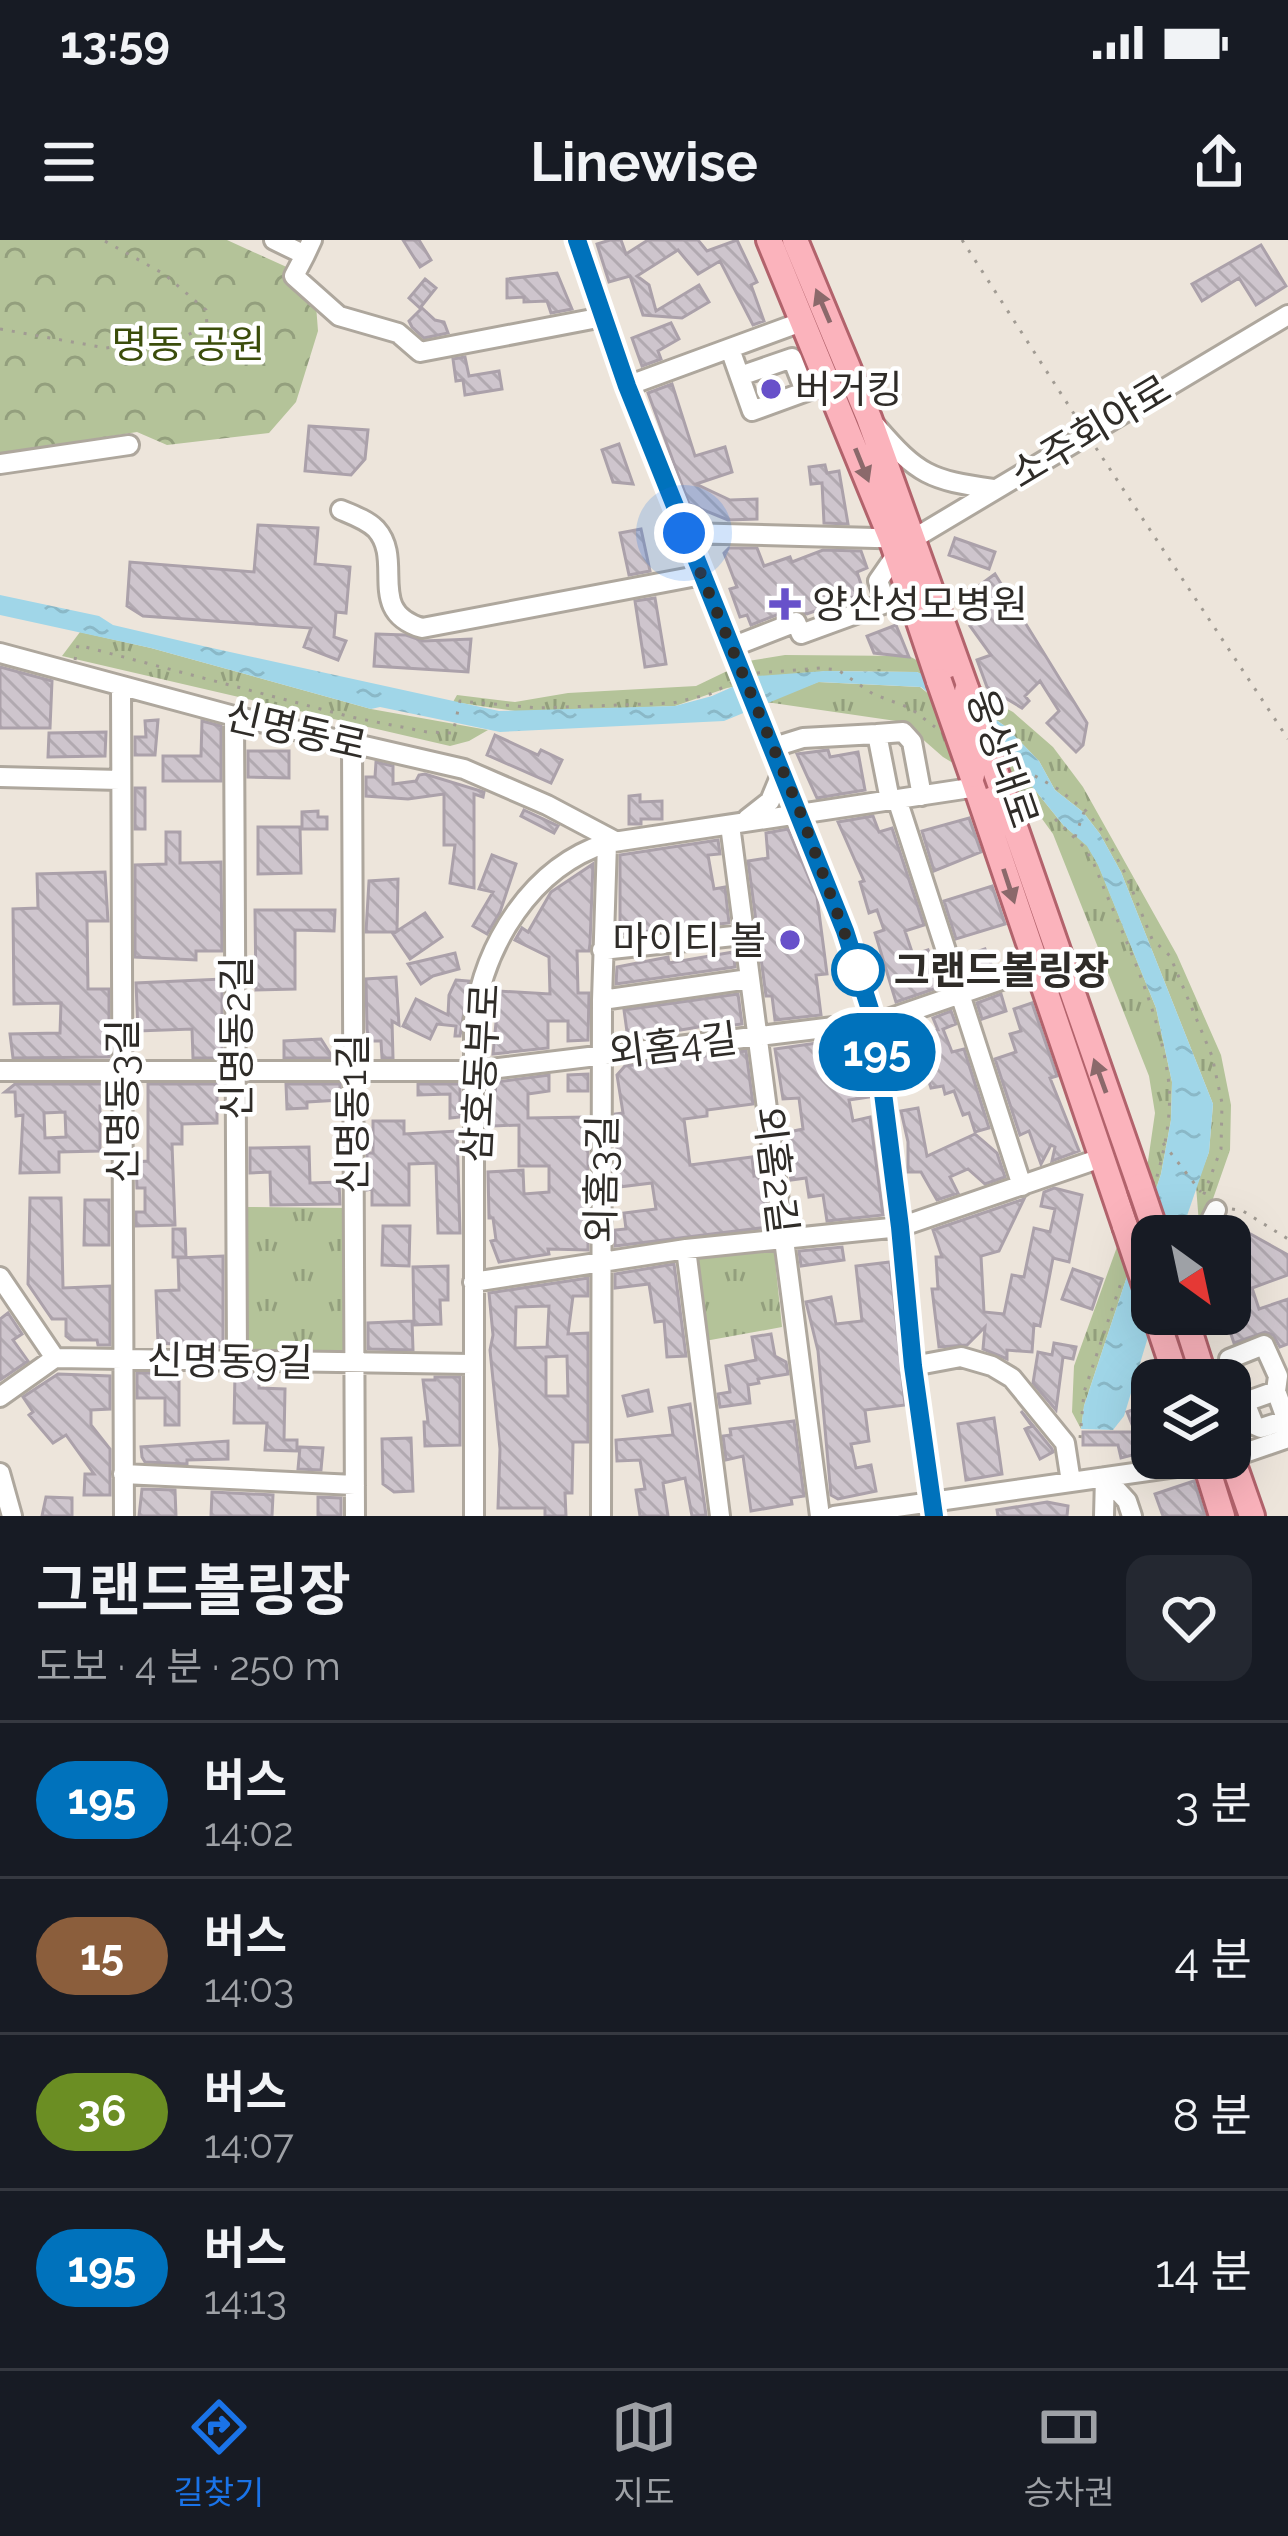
<!DOCTYPE html>
<html lang="ko">
<meta charset="utf-8">
<style>
body{margin:0;font-family:Raleway,"Noto Sans KR",sans-serif;background:#242831;color:#f1f3f6;height:100vh;display:flex;flex-direction:column;font-size:45px;white-space:nowrap}
*{box-sizing:border-box;margin:0}
p{font-size:39px;color:#9ea1a6}
.icon{flex:none;width:66px;height:66px;fill:none;stroke:currentColor;stroke-width:2;stroke-linecap:round;stroke-linejoin:round}
.map{position:relative;height:1276px;overflow:hidden}
.panel{display:flex;flex-direction:column;background:#171b24;flex:1}
.panel>*{flex:none}
.badge{padding:0 24px;border-radius:39px;font-size:42px;line-height:78px}
.needle{width:78px;rotate:147deg}
.controls{position:absolute;left:1131px;top:975px;display:grid;gap:24px}
.controls a{display:grid;place-items:center;width:120px;height:120px;border-radius:24px;background:#171b24;box-shadow:0 12px 48px #0002;font-size:60px}
.you{position:absolute;width:60px;height:60px;margin:-30px;border:9px solid #fff;border-radius:50%;background:#1a73e8;box-shadow:0 0 0 18px #1a73e833}
.map>.badge{position:absolute;translate:-50% -50%;box-shadow:0 0 0 6px #fff}
.round{display:grid;place-items:center;flex:none;width:126px;height:126px;border-radius:24px;background:#242831}
.headline{display:flex;align-items:center;justify-content:space-between;height:204px;padding:0 36px}
h1{font-size:57px;font-weight:700;line-height:90px}
ul{padding:0;list-style:none}
li{display:flex;align-items:center;gap:36px;height:156px;padding:0 36px;border-top:3px solid #363941}
li div{flex:1}
li b{display:block;font-size:45px}
li em{font-style:normal}
li .badge{min-width:132px;font-weight:700;text-align:center}
.status{display:flex;justify-content:space-between;align-items:center;height:84px;padding:0 60px;background:#171b24;direction:ltr}
.status svg{height:33px;fill:currentColor}
header{display:flex;justify-content:space-between;align-items:center;height:156px;padding:0 36px;background:#171b24;font-size:54px;font-weight:700}
.tabs{display:flex;justify-content:space-around;align-items:center;height:168px;border-top:3px solid #363941;background:#171b24;font-size:33px;color:#9ea1a6}
.tabs a{display:grid;justify-items:center;gap:6px}
.tabs .on{color:#1a73e8}
.map>svg:first-child{display:block}
.grass{fill:url(#grass-tufts)}
.forest{fill:url(#forest-crowns)}
.water{fill:url(#water-ripples)}
.building{fill:url(#building-back-hatch);stroke:#aba1aa;stroke-width:3;fill-rule:evenodd}
.lines{fill:none;stroke-linecap:round;stroke-linejoin:round}
.minor-casing{stroke:#aea79d;stroke-width:24}
.major-casing{stroke:#b2636c;stroke-width:30}
.path{stroke:#a19b93;stroke-width:3;stroke-dasharray:3 9;stroke-linecap:butt}
.minor{stroke:#fff;stroke-width:18}
.major{stroke:#fbb3bc;stroke-width:24}
.minor-bridge-casing{stroke:#aea79d;stroke-width:24;stroke-linecap:butt}
.major-bridge-casing{stroke:#b2636c;stroke-width:30;stroke-linecap:butt}
.minor-bridge{stroke:#fff;stroke-width:18}
.major-bridge{stroke:#fbb3bc;stroke-width:24}
.oneway{fill:#8b696b}
.line-casing{stroke:#fff;stroke-width:27}
.line{stroke:#0072bc;stroke-width:18}
.walk{stroke:#2f2c28;stroke-width:12;stroke-dasharray:0 21.6}
.poi-dot{fill:#6851ca;stroke:#fff;stroke-width:4.5}
.stop-dot{fill:#fff;stroke:#0072bc;stroke-width:6}
.labels{text-anchor:middle;stroke-width:9;stroke-linejoin:round;paint-order:stroke}
.park-label{font-size:39px;fill:#3b4d0b;stroke:#fff}
.poi-label{font-size:39px;fill:#2f2c28;stroke:#fff;text-anchor:start}
.street-label{font-size:39px;fill:#2f2c28;stroke:#fff}
.stop-label{font-size:39px;font-weight:bold;fill:#2f2c28;stroke:#fff;text-anchor:start}
</style>
<div class="status"><b>13:59</b><svg viewBox="0 0 49 12"><path d="M0 12V9h3v3zM5 12V6h3v6zM10 12V3h3v9zM15 12V0h3v12zM26 1h20v11H26zM47 4h2v5h-2z"/></svg></div>
<header><svg class="icon" aria-label="menu" viewBox="0 0 24 24"><path d="M4 6h16M4 12h16M4 18h16"/></svg>Linewise<svg class="icon" aria-label="share" viewBox="0 0 24 24"><path d="M12 15V3M7 8l5-5 5 5M5 13v7h14v-7"/></svg></header>
<div class="map">
<svg width="1288" height="1276" viewBox="0 0 1288 1276">
<defs>
<pattern id="grass-tufts" width="24" height="20" patternUnits="userSpaceOnUse" patternTransform="scale(3)"><rect width="24" height="20" fill="#b4c399"/><path d="M3 7l-1-3M5 7V3M7 7l1-3M15 17l-1-3M17 17v-4M19 17l1-3" fill="none" stroke="#939f7d"/></pattern>
<pattern id="forest-crowns" width="20" height="18" patternUnits="userSpaceOnUse" patternTransform="scale(3)"><rect width="20" height="18" fill="#b4c399"/><path d="M2 6a3 3 0 1 1 6 0M12 15a3 3 0 1 1 6 0" fill="none" stroke="#939f7d"/></pattern>
<pattern id="water-ripples" width="26" height="14" patternUnits="userSpaceOnUse" patternTransform="scale(3)"><rect width="26" height="14" fill="#a0d6e8"/><path d="M2 4q2-2 4 0t4 0M15 11q2-2 4 0t4 0" fill="none" stroke="#8ab8c7"/></pattern>
<pattern id="building-back-hatch" width="6" height="6" patternUnits="userSpaceOnUse" patternTransform="scale(3)"><rect width="6" height="6" fill="#cec5cd"/><path d="M-1 5l2 2M0 0l6 6M5-1l2 2" fill="none" stroke="#b1a9b0"/></pattern>
</defs>
<rect width="100%" height="100%" fill="#ede5db"/>
<path class="grass" d="M80,392L151,408L371,469L488,490L469,501L450,506L62,416Z
M785,415L909,416L1013,472L1053,507L1083,547L1177,715L1221,815L1231,865L1230,910L1200,996L1196,946L1209,912L1213,864L1121,632L1100,594L1083,572L1055,550L1039,521L1005,486L962,456L917,432L825,431L727,448L675,466L522,472L453,462L457,455L515,462L568,453L696,446L748,421Z
M818,442L920,447L1010,519L1064,586L1087,605L1098,624L1156,768L1172,842L1171,880L1161,934L1084,1166L1081,1189L1072,1172L1074,1126L1148,921L1155,873L1149,836L1053,594L1040,576L943,517L903,482L766,462Z
M246,967L348,968L347,1117H245Z
M770,1004L774,1010L782,1087L705,1101L692,1029L699,1015Z"/>
<path class="forest" d="M0,0H227L291,29L316,65L318,91L296,162L269,193L167,205L137,192L0,214Z"/>
<path class="water" d="M0,355L99,376L113,385L203,406L499,471L675,466L712,456L757,436L825,431L917,432L942,443L1005,486L1039,521L1055,550L1083,572L1100,594L1121,632L1213,864L1209,912L1180,996H1152V1074H1155L1124,1176L1113,1190L1081,1189L1084,1166L1161,934L1171,880L1172,842L1156,768L1098,625L1087,606L1064,586L1010,519L921,447L819,442L724,481L500,492L380,467L371,469L151,408L0,375Z"/>
<path class="building" d="M403,0H419L431,20L420,27Z
M610,0H621L626,14L648,0H698L707,11L737,0L757,42L751,45L764,81L753,85L720,21L698,34L678,10L637,36L649,45L656,71L699,45L709,62L682,78L643,75L630,36L609,42L597,4Z
M1261,5L1286,46L1256,65L1239,38L1202,61L1192,44Z
M557,33L572,69L551,73L547,61L524,62V57L507,58V39Z
M425,39L436,48L420,68L409,58Z
M422,68L435,80L444,82L448,93L424,98L412,87L409,81Z
M671,83L679,99L658,111L661,119L642,126L632,98Z
M465,117L469,136L499,131L502,149L465,155L463,140L456,141L453,119Z
M672,144L695,216L725,207L732,232L696,244L730,260L757,259V279L728,280L689,264L648,153Z
M309,186L368,190L365,219L351,235L305,231Z
M619,204L633,244L613,242L602,210Z
M825,225L827,233L839,231L848,284L824,283L822,243L811,244L809,227Z
M258,285L318,288L315,324L350,327L346,373L336,372L334,397L346,401L338,420L304,407L311,388L143,376L127,366L130,322L254,332Z
M641,289L650,331L629,335L620,293Z
M955,298L995,312L989,329L949,315Z
M729,308H757L764,326L790,317L792,322L823,310L861,311L867,328L857,332L864,353L807,374L792,369L751,385L747,375L740,377L730,349L737,347L724,313Z
M995,334L1087,483L1083,505L1076,512L1047,483L1059,471L1040,441L1025,456L1029,461L1022,468L987,447L977,420L991,415L970,386L975,382L956,362L971,347L973,350Z
M655,358L666,424L645,427L635,361Z
M896,385L909,417L874,413L867,396Z
M376,394L406,395L423,401L471,399L468,432L374,426Z
M0,427L52,441L50,488H0Z
M158,480L155,515H135V497H146L145,481Z
M202,481L221,486V541H163V516H201Z
M106,492L105,516L48,517L49,493Z
M495,495L538,515L541,510L562,520L551,543L487,515Z
M828,510L830,517L858,512L865,550L817,558L797,514Z
M248,511H289V538L248,537Z
M376,522L393,526V544L416,541L419,535L425,534L484,552L483,557L474,554V648L450,643L455,605H444V554L408,559L366,556V537H375Z
M135,548H145V589H135Z
M640,555V562L662,561V579H641V584H629V556Z
M524,570L558,586L554,593L521,576Z
M318,571V577H327V589H302V572Z
M873,576L879,592L892,588L924,685L905,691L913,715L928,710L940,747L896,762L875,693L884,690L877,670L869,673L860,642L864,641L838,582Z
M969,578L981,612L934,631L922,591Z
M258,587H300L301,633L258,634Z
M788,589L817,657L827,734L816,735L821,775L775,780L772,756H766L748,621L768,618L766,593Z
M166,592H180V623L221,622L222,711H196V720L135,717V625L166,624Z
M718,600L720,614L708,615L714,649L725,647L729,683L620,694V615Z
M492,615L516,624L500,672L487,694L473,686L493,652L479,649Z
M593,624L590,704L589,711H577L578,753H589L588,800L568,801V781H548V808L493,814L499,751L550,754L549,717L515,700L522,688L528,692L551,652Z
M105,632L108,681H87L88,749H109V817L13,818L10,794L60,793L61,763L14,764L13,669L38,668L37,634Z
M398,639L397,691L425,673L442,697L410,719L393,694L396,692H366L369,641Z
M992,646L1005,684L956,699L944,661Z
M255,670H335L334,691L295,690V749L256,750Z
M985,709L993,729L969,737L962,717Z
M733,712L735,727L616,744L617,727L668,717L669,723Z
M455,713L459,729L433,736L421,744L408,724Z
M396,737L399,785L392,781L393,818H382L381,801H369L367,789L366,739Z
M222,739V818H193L192,789L138,791L136,743Z
M456,740L469,741L460,796H455L456,786L437,784L430,799L403,786L416,759L448,775L449,755Z
M738,754L742,784L710,788V785L628,799L624,770Z
M1001,754L1006,771L982,779L977,763Z
M1032,763L1057,836L1050,838L1079,911L1052,921L1055,907L1051,905L1041,924L1029,891L1020,895L995,819L1016,812L1010,794L1021,791L1014,769Z
M951,771L956,784L943,789L952,812L964,809L989,888L975,892L969,873L963,875L954,851L945,854L943,846L931,848L922,820L903,824L897,798L938,790L933,778Z
M859,797L869,857L849,860L853,881L870,877L883,975L827,981L823,955L809,957L806,938L791,940L784,893L803,889L799,858L783,859L775,809Z
M321,799L333,818H284V801Z
M746,811L753,864L707,870V876L684,879L690,925L752,917L754,936L762,935L769,987L615,1006V990L626,989L624,973L656,969L652,943L619,947L615,874L623,873L617,835L625,826Z
M588,834V851H568V835Z
M549,835V851L528,854V878L588,877V1010L548,1009L549,1014L499,1022L491,1001L496,1000L493,978H489L488,932L523,930L524,954L549,952V926H519V885L493,886L496,842Z
M15,844H109V866H100V911L59,912V932L20,933L23,875L16,876L15,852H5ZM65,872L66,897L45,898L44,873Z
M148,844H217V883L182,884V904H172L175,985L136,986V972H145V948H137L136,922L148,921Z
M286,844H340V860L307,862V868L287,869Z
M418,844H460V877L450,878V854L418,855Z
M918,868L927,916L975,894L997,913L1005,937L985,944L968,929L950,937L958,953L937,960L921,932H908V902L901,871Z
M373,881H404V894L457,891L460,993H438L436,923L409,924V965H372V949L367,950V913H373Z
M309,907L310,943L339,942L340,964L271,965L270,932L250,933V908Z
M1054,948L1082,955L1069,1022L1053,1018L1040,1086L1034,1084L1032,1112L1007,1110V1119L983,1109L985,1087L967,1105L939,1107L932,1049H938L936,1017H942L933,990L1024,959L999,1011L981,1016L984,1072L1004,1074L1012,1035L1024,1037L1034,988L1050,992L1055,969L1041,966L1044,952Z
M30,958H61L63,1048L110,1046V1105H98L97,1100H71L66,1096V1079H52L28,1044Z
M85,960H109V1005H84Z
M383,986H410L409,1026L382,1025Z
M1238,987L1288,1015V1035L1252,1048L1259,1069L1288,1059V1104L1280,1107L1273,1095L1265,1092L1234,1103L1224,1074H1230V1063L1236,1061L1230,1044V990Z
M173,989H185L186,1017H173Z
M842,1007L844,1020L801,1026L799,1011Z
M223,1016V1107L158,1103L156,1051L179,1050L178,1018Z
M890,1022L905,1165L865,1170L869,1201L851,1204L856,1228L871,1225L876,1251L838,1259L831,1255L818,1111L806,1062L831,1057L836,1084L862,1081L856,1026Z
M674,1024L686,1116L667,1117L664,1081L655,1082L649,1044L615,1048V1034Z
M448,1026V1060H440L441,1084L414,1085L413,1027Z
M1073,1029L1102,1039L1092,1069L1062,1059Z
M588,1038V1056H573L568,1094L588,1093V1202H573L572,1253H565L566,1276H545V1268H498L500,1209L490,1110L493,1095L489,1053ZM549,1066L547,1107L515,1108L516,1067ZM567,1116L568,1156H546V1117Z
M8,1073L22,1094L13,1100L28,1121L0,1140V1079Z
M412,1081L413,1110L368,1109V1083Z
M771,1094L775,1116L786,1122L788,1134L758,1139L759,1143L748,1145L750,1163L720,1167L718,1154L730,1152L726,1126L756,1120L752,1097Z
M1054,1103L1076,1107L1073,1119L1063,1117L1056,1170L1033,1143L1038,1112L1052,1115Z
M137,1133H179V1185H165V1158H137Z
M58,1134L110,1136V1169L91,1170V1185L110,1209V1255H84L85,1234H94L66,1195L53,1203L29,1175L33,1172L23,1157Z
M235,1134H259V1148L285,1149L284,1200H297V1211L265,1210L267,1183H234Z
M435,1137H460V1205L425,1206L424,1182H428L423,1140H435Z
M648,1150L652,1171L628,1176L623,1156Z
M1152,1163V1210L1121,1218L1118,1205H1083V1192H1135L1127,1172Z
M690,1164L706,1275L692,1276L685,1238L663,1243L668,1276H640L636,1250L645,1249L640,1220L617,1221L616,1200L673,1195L669,1168Z
M1021,1171L1052,1209L1053,1212L1040,1219L1025,1189L1032,1186Z
M994,1178L1002,1234L966,1240L958,1184Z
M794,1181L804,1256L791,1258L792,1264L751,1271L743,1216L726,1220L723,1196L731,1195L730,1189Z
M411,1198L413,1251L394,1252L383,1244L382,1199Z
M228,1201V1219L187,1220V1224L145,1222L142,1217L141,1207Z
M300,1207L323,1208L321,1230L298,1229Z
M1194,1241L1205,1276H1163L1155,1254Z
M142,1249L175,1250L176,1276H139Z
M212,1252L273,1255L272,1276H211Z
M46,1257L72,1258V1276H42Z
M318,1257L341,1258V1276H318Z
M1047,1262L1068,1266L1067,1276H998L997,1270Z"/>
<g class="lines">
<g class="minor-casing">
<path id="minor" d="M274,0L305,15L312,0
M577,0L627,146L737,420
M305,15L294,36L339,76L398,93L420,112L603,77
M730,109L752,171L829,143
M740,136L792,118L805,151
M627,146L804,81
M876,186C918,235 930,240 993,249
M0,224L129,205
M341,270C353,275 367,280 376,289C405,321 365,371 422,388L702,335
M684,293L913,299L1288,75
M732,407L796,382L801,394L886,363L878,341L896,315
M0,413L234,476L464,529L547,565L615,601
M121,447L124,1276
M234,476L237,1121
M877,494L903,492L912,502L922,556
M769,501L845,691L873,782L900,987L913,1126L934,1276
M352,503L355,1276
M771,508L803,498L877,494L890,560
M0,537L120,540
M897,559L1022,946
M747,579L770,561L782,532
M730,585L820,1276
M602,710L743,695
M602,760L749,739
M0,831H474L882,781L1036,728
M1203,996L1216,970
M686,1009L720,1276
M0,1037L55,1118
M473,1042L686,1009L900,987L1101,918
M913,1126L961,1117L992,1126L1012,1138L1065,1203L1071,1242
M0,1157L55,1118L472,1124
M1241,1159L1229,1119L1264,1105L1278,1136L1276,1151
M1235,1161L1245,1162L1276,1151L1288,1184
M1245,1162L1254,1185L1261,1188L1286,1180
M1230,1218L1288,1198
M0,1233L12,1276
M123,1234L355,1245
M1105,1237L1127,1261L1132,1276
M474,1276V780C484,705 531,627 607,603L977,547
M601,1276L602,760L607,603
M834,1276L1218,1221
M1104,1276L1105,1237"/>
</g>
<g class="major-casing">
<path id="major" d="M769,0L891,298L939,441
M795,0L869,178L967,451
M972,535L1125,986
M1000,544L1140,946
M1155,1074L1177,1140
M1184,1074L1205,1140
M1230,1213L1252,1276
M1204,1218L1222,1276"/>
</g>
<path class="path" d="M962,0L1078,180
M0,89L106,108L179,99L207,86L206,70L164,34L103,0
M1096,208L1288,499
M75,420L78,405L351,477L427,492L453,493L460,461L538,468L673,463L710,454L731,443
M757,433L821,428L838,430L873,454L910,468L935,487
M1014,524L1058,549L1086,571L1103,592L1126,635L1152,699L1170,716L1212,816L1222,863L1221,909L1202,959
M1055,579L1084,607L1094,624C1121,692 1158,763 1168,837C1173,869 1165,909 1156,940
M1075,597L1084,572
M1163,903L1201,952
M1232,969L1243,971L1288,999
M1080,1198L1084,1152L1122,1040"/>
<use href="#minor" class="minor"/>
<use href="#major" class="major"/>
<g class="minor-bridge-casing">
<path id="minor-bridge" d="M737,420L769,501"/>
</g>
<g class="major-bridge-casing">
<path id="major-bridge" d="M939,441L972,535
M967,451L1000,544
M1140,946L1157,996
M1125,986L1152,1066"/>
</g>
<use href="#minor-bridge" class="minor-bridge"/>
<use href="#major-bridge" class="major-bridge"/>
</g>
<defs><path id="oneway-solid" d="M-6-.8H1V-3.2L6.5 0L1 3.2V.8H-6Z" transform="scale(3)"/></defs>
<g class="oneway">
<use href="#oneway-solid" transform="translate(823 66) rotate(-113)"/>
<use href="#oneway-solid" transform="translate(862 225) rotate(68)"/>
<use href="#oneway-solid" transform="translate(1009 646) rotate(72)"/>
<use href="#oneway-solid" transform="translate(1100 836) rotate(-110)"/>
</g>
<g class="lines">
<g class="line-casing">
<path id="line" d="M577,0L627,146L845,691L874,782L900,987L913,1126L934,1276"/>
</g>
<use href="#line" class="line"/>
<path class="walk" d="M684,293L801,574L861,738L858,730"/>
</g>
<g class="poi-dot">
<circle cx="771" cy="149" r="12"/>
<path d="M779 346h12v12h12v12h-12v12h-12v-12h-12v-12h12z"/>
<circle cx="790" cy="700" r="12"/>
</g>
<circle class="stop-dot" cx="858" cy="730" r="24"/>
<g class="labels">
<g class="park-label">
<text x="188" y="118">명동 공원</text>
</g>
<g class="poi-label">
<text x="795" y="163">버거킹</text>
<text x="812" y="378">양산성모병원</text>
<text x="766" y="714" text-anchor="end">마이티 볼</text>
</g>
<g class="street-label">
<text transform="translate(1090 191) rotate(-31)" y="14">소주회야로</text>
<text transform="translate(296 490) rotate(13)" y="14">신명동로</text>
<text transform="translate(1003 518) rotate(71)" y="14">웅상대로</text>
<text transform="translate(236 798) rotate(-90)" y="14">신명동2길</text>
<text transform="translate(673 805) rotate(-7)" y="14">외홈4길</text>
<text transform="translate(480 833) rotate(-87)" y="14">삼호동부로</text>
<text transform="translate(122 861) rotate(-90)" y="14">신명동3길</text>
<text transform="translate(352 874) rotate(-90)" y="14">신명동1길</text>
<text transform="translate(776 930) rotate(83)" y="14">외홈2길</text>
<text transform="translate(601 939) rotate(-89)" y="14">외홈3길</text>
<text transform="translate(230 1121) rotate(1)" y="14">신명동9길</text>
</g>
<g class="stop-label">
<text x="894" y="744">그랜드볼링장</text>
</g>
</g>
</svg>
<div class="controls">
<a><svg class="needle" viewBox="-14 -14 28 28"><path d="M0-13l5 13h-10z" fill="#e53935"/><path d="M0 13l5-13h-10z" fill="#9ea1a6"/></svg></a>
<a><svg class="icon" aria-label="layers" viewBox="0 0 24 24"><path d="M12 4l9 5-9 5-9-5zM3 14l9 5 9-5"/></svg></a>
</div>
<div class="you" style="left:684px;top:293px"></div>
<b class="badge" style="left:877px;top:812px;background:#0072bc;color:#fff">195</b>
</div>
<section class="panel">
<div class="headline"><div><h1>그랜드볼링장</h1><p>도보 · 4 분 · 250 m</p></div><a class="round"><svg class="icon" aria-label="heart" viewBox="0 0 24 24"><path d="M12 20l-8-8c-3-5 5-10 8-4 3-6 11-1 8 4z"/></svg></a></div>
<ul>
<li><span class="badge" style="background:#0072bc;color:#fff">195</span><div><b>버스</b><p>14:02</p></div><em>3 분</em></li>
<li><span class="badge" style="background:#8b5e3c;color:#fff">15</span><div><b>버스</b><p>14:03</p></div><em>4 분</em></li>
<li><span class="badge" style="background:#6b8e23;color:#fff">36</span><div><b>버스</b><p>14:07</p></div><em>8 분</em></li>
<li><span class="badge" style="background:#0072bc;color:#fff">195</span><div><b>버스</b><p>14:13</p></div><em>14 분</em></li>
</ul>
</section>
<nav class="tabs">
<a class="on"><svg class="icon" aria-label="directions" viewBox="0 0 24 24"><path d="M12 3l9 9-9 9-9-9zM9 14v-3h6M13 9l2 2-2 2"/></svg>길찾기</a>
<a><svg class="icon" aria-label="map" viewBox="0 0 24 24"><path d="M3 6l6-2 6 2 6-2v14l-6 2-6-2-6 2zM9 4v14M15 6v14"/></svg>지도</a>
<a><svg class="icon" aria-label="tickets" viewBox="0 0 24 24"><path d="M3 7h18v10H3zM15 7v10"/></svg>승차권</a>
</nav>
